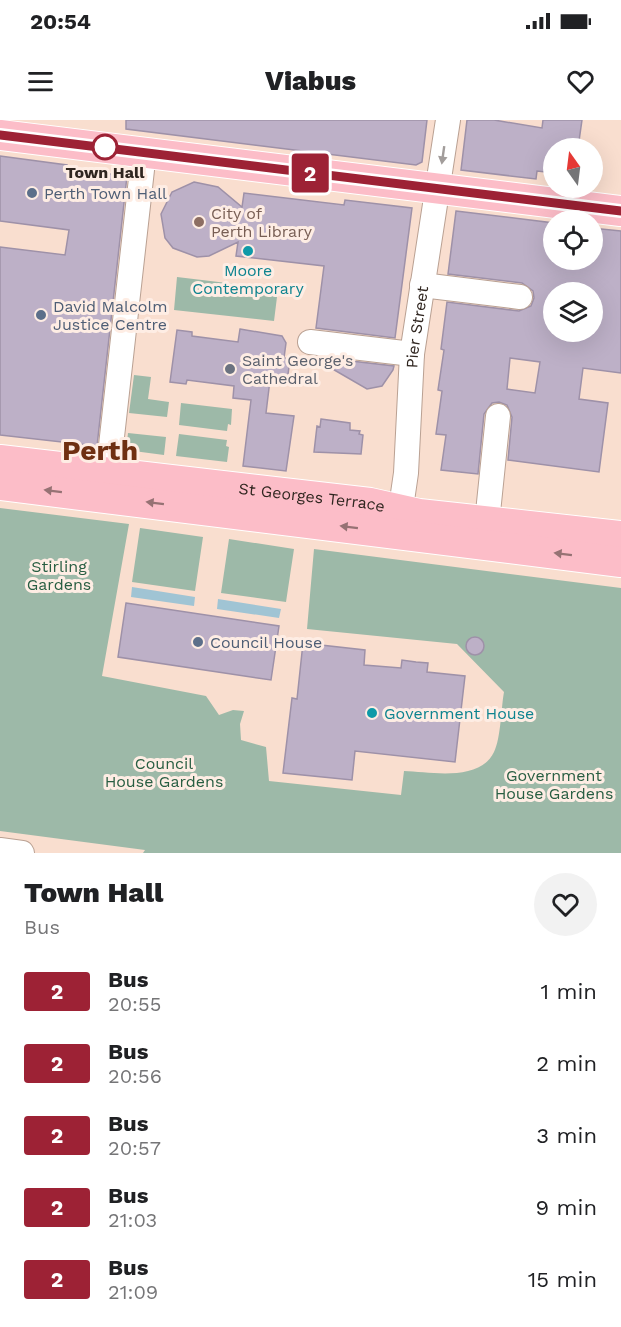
<!DOCTYPE html>
<style>
body{margin:0;font-family:"Work Sans",sans-serif;background:#f2f2f2;color:#202124;height:100vh;display:flex;flex-direction:column;font-size:22px;white-space:nowrap}
*{box-sizing:border-box;margin:0}
p{font-size:20px;color:#757577}
.icon{flex:none;width:33px;height:33px;fill:none;stroke:currentColor;stroke-width:2;stroke-linecap:round;stroke-linejoin:round}
.map{position:relative;height:733px;overflow:hidden}
.details{display:flex;flex-direction:column;background:#fff;flex:1}
.details>*{flex:none}
.badge{padding:0 12px;border-radius:4px;font-size:21px;line-height:39px}
.needle{width:39px;rotate:346deg}
.tools{position:absolute;left:543px;top:18px;display:grid;gap:12px}
.tools a{display:grid;place-items:center;width:60px;height:60px;border-radius:50%;background:#fff;box-shadow:0 6px 24px #0002;font-size:30px}
.map>.badge{position:absolute;translate:-50% -50%;box-shadow:0 0 0 3px #fff}
.round{display:grid;place-items:center;flex:none;width:63px;height:63px;border-radius:32px;background:#f2f2f2}
.overview{display:flex;align-items:center;justify-content:space-between;height:102px;padding:0 24px}
h1{font-size:28px;font-weight:800;line-height:45px}
ul{padding:0;list-style:none}
li{display:flex;align-items:center;gap:18px;height:72px;padding:0 24px}
li div{flex:1}
li b{display:block;font-size:22px}
li em{font-style:normal}
li .badge{min-width:66px;font-weight:700;text-align:center}
.status{display:flex;justify-content:space-between;align-items:center;height:42px;padding:0 30px;background:#fff;direction:ltr}
.status svg{height:16px;fill:currentColor}
header{display:flex;justify-content:space-between;align-items:center;height:78px;padding:0 24px;background:#fff;font-size:27px;font-weight:800}
.map>svg:first-child{display:block}
.green{fill:#9db9a8}
.water{fill:#a0c4d4}
.building{fill:#bdb0c7;stroke:#9e91a8;stroke-width:1.5;fill-rule:evenodd}
.lines{fill:none;stroke-linecap:round;stroke-linejoin:round}
.minor-casing{stroke:#baa193;stroke-width:26}
.major-casing{stroke:#fff;stroke-width:32}
.minor{stroke:#fff;stroke-width:24}
.major{stroke:#fcbdc8;stroke-width:30}
.oneway{fill:#a29d9b}
.oneway2{fill:#967274}
.line-casing{stroke:#fff;stroke-width:14}
.line{stroke:#9d2235;stroke-width:9}
.stop-dot{fill:#fff;stroke:#9d2235;stroke-width:3}
.service-dot{fill:#5c6f8a;stroke:#feede4;stroke-width:2}
.education-dot{fill:#8d6e63;stroke:#feede4;stroke-width:2}
.culture-dot{fill:#0f9aa8;stroke:#feede4;stroke-width:2}
.worship-dot{fill:#6b7280;stroke:#feede4;stroke-width:2}
.labels{text-anchor:middle;stroke-width:6;stroke-linejoin:round;paint-order:stroke}
.stop-label{font-size:16px;font-weight:bold;fill:#302620;stroke:#feede4}
.service-label{font-size:16px;fill:#4e5e75;stroke:#feede4;text-anchor:start}
.education-label{font-size:16px;fill:#785e54;stroke:#feede4;text-anchor:start}
.culture-label{font-size:16px;fill:#0d838f;stroke:#feede4}
.street-label{font-size:16px;fill:#302620;stroke:#feede4}
.worship-label{font-size:16px;fill:#5b616d;stroke:#feede4;text-anchor:start}
.park-label{font-size:16px;fill:#285e42;stroke:#feede4}
.town-label{font-size:28px;font-weight:bold;fill:#6f2f11;stroke:#feede4}
</style>
<div class="status"><b>20:54</b><svg viewBox="0 0 49 12"><path d="M0 12V9h3v3zM5 12V6h3v6zM10 12V3h3v9zM15 12V0h3v12zM26 1h20v11H26zM47 4h2v5h-2z"/></svg></div>
<header><svg class="icon" aria-label="menu" viewBox="0 0 24 24"><path d="M4 6h16M4 12h16M4 18h16"/></svg>Viabus<svg class="icon" aria-label="heart" viewBox="0 0 24 24"><path d="M12 20l-8-8c-3-5 5-10 8-4 3-6 11-1 8 4z"/></svg></header>
<div class="map">
<svg width="621" height="733" viewBox="0 0 621 733">
<rect width="100%" height="100%" fill="#f9decf"/>
<path class="green" d="M177,157L278,169L274,201L174,190Z
M134,255L151,257L148,279L169,282L167,297L129,293Z
M181,283L232,289L231,305L228,304L227,311L179,305Z
M128,313L166,317L164,335L126,330Z
M179,314L227,320L226,326L229,327L227,342L176,336Z
M0,388L129,404L102,556L206,576L219,595L233,590L244,591L240,604L241,620L266,627L269,661L401,675L404,651C431,652 480,662 494,632C501,618 501,588 504,572L457,524L307,509L314,429L621,468V733H143L145,730L0,711Z
M140,408L203,417L195,471L132,462Z
M229,419L294,429L286,482L221,473Z"/>
<path class="water" d="M132,467L195,477L194,486L131,477Z
M218,479L281,489L279,498L217,489Z"/>
<path class="building" d="M126,0H427L422,42L416,45L126,9Z
M467,0H494L542,8L543,0H582L578,28H554V53L537,51L536,59L461,50Z
M0,36L67,45V49L127,56L97,326L0,315V127L65,135L69,110L0,101Z
M194,62L218,67L242,87L244,73L344,85L345,80L412,88L395,218L316,208L324,146L236,136L238,122L209,136L197,137L173,128L165,118L161,94L172,72Z
M456,91L554,103V140H592V108L621,111V253L583,248L579,279L608,283L599,352L508,340L512,297L507,285L499,282L492,283L484,294L478,354L441,350L446,315L436,314L442,271L438,270L444,230L441,229L447,182L519,191L531,186L534,178L533,171L522,163L448,154ZM554,172H592V212H554ZM510,238L540,242L535,273L507,269Z
M240,209L282,216L286,223L284,238L290,239L287,262L270,260L266,293L294,296L286,351L243,346L251,280L233,278L234,266L187,260L186,264L170,262L177,210L192,212V216L238,222Z
M325,238L394,246L393,250L382,266L367,269L324,244Z
M321,299L350,303V310L360,311L359,314L363,315L361,334L314,332L317,306L320,307Z
M126,483L279,506L271,560L118,537Z
M466 526a9 9 0 1 1 18 0a9 9 0 1 1-18 0Z
M303,523L365,530L364,545L401,548L402,540L416,542L428,543L427,552L465,556L455,642L355,631L352,660L283,653L292,578L297,579Z"/>
<g class="lines">
<g class="minor-casing">
<g id="minor">
<path d="M422,165L520,177"/>
<path d="M310,222L412,234"/>
<path d="M106,370L144,32"/>
<path d="M487,402L498,296"/>
<path id="s1" d="M398,408L406,353L412,234L448,0"/>
<path d="M0,730L22,733"/>
</g>
</g>
<g class="major-casing">
<g id="major">
<path d="M0,15L621,91"/>
<path id="s2" d="M0,340L370,383L419,394L621,416"/>
<path d="M0,365L621,442"/>
</g>
</g>
<use href="#minor" class="minor"/>
<use href="#major" class="major"/>
</g>
<defs><path id="oneway-solid" d="M-6-.8H1V-3.2L6.5 0L1 3.2V.8H-6Z" transform="scale(1.5)"/></defs>
<use class="oneway" href="#oneway-solid" transform="translate(443 35) rotate(98)"/>
<g class="oneway2">
<use href="#oneway-solid" transform="translate(53 371) rotate(-173)"/>
<use href="#oneway-solid" transform="translate(155 383) rotate(-173)"/>
<use href="#oneway-solid" transform="translate(349 407) rotate(-173)"/>
<use href="#oneway-solid" transform="translate(563 434) rotate(-173)"/>
</g>
<g class="lines">
<g class="line-casing">
<path id="line" d="M0,15L621,91"/>
</g>
<use href="#line" class="line"/>
</g>
<circle class="stop-dot" cx="105" cy="27" r="12"/>
<g class="service-dot">
<circle cx="32" cy="73" r="6"/>
<circle cx="41" cy="195" r="6"/>
<circle cx="198" cy="522" r="6"/>
</g>
<circle class="education-dot" cx="199" cy="102" r="6"/>
<g class="culture-dot">
<circle cx="248" cy="131" r="6"/>
<circle cx="372" cy="593" r="6"/>
</g>
<circle class="worship-dot" cx="230" cy="249" r="6"/>
<g class="labels">
<g class="stop-label">
<text x="105" y="58">Town Hall</text>
</g>
<g class="service-label">
<text x="44" y="79">Perth Town Hall</text>
<text x="53" y="192">David Malcolm<tspan x="53" dy="18">Justice Centre</tspan></text>
<text x="210" y="528">Council House</text>
</g>
<g class="education-label">
<text x="211" y="99">City of<tspan x="211" dy="18">Perth Library</tspan></text>
</g>
<g class="culture-label">
<text x="248" y="156">Moore<tspan x="248" dy="18">Contemporary</tspan></text>
<text x="384" y="599" text-anchor="start">Government House</text>
</g>
<g class="street-label">
<text dy="6" stroke="none"><textPath href="#s1" startOffset="202">Pier Street</textPath></text>
<text dy="6" stroke="none"><textPath href="#s2" startOffset="314">St Georges Terrace</textPath></text>
</g>
<g class="worship-label">
<text x="242" y="246">Saint George's<tspan x="242" dy="18">Cathedral</tspan></text>
</g>
<g class="park-label">
<text x="59" y="452">Stirling<tspan x="59" dy="18">Gardens</tspan></text>
<text x="164" y="649">Council<tspan x="164" dy="18">House Gardens</tspan></text>
<text x="554" y="661">Government<tspan x="554" dy="18">House Gardens</tspan></text>
</g>
<g class="town-label">
<text x="100" y="340">Perth</text>
</g>
</g>
</svg>
<div class="tools">
<a><svg class="needle" viewBox="-14 -14 28 28"><path d="M0-13l5 13h-10z" fill="#e53935"/><path d="M0 13l5-13h-10z" fill="#757577"/></svg></a>
<a><svg class="icon" aria-label="locate" viewBox="0 0 24 24"><circle cx="12" cy="12" r="6"/><path d="M12 2v4M12 18v4M2 12h4M18 12h4"/></svg></a>
<a><svg class="icon" aria-label="layers" viewBox="0 0 24 24"><path d="M12 4l9 5-9 5-9-5zM3 14l9 5 9-5"/></svg></a>
</div>
<b class="badge" style="left:310px;top:53px;background:#9d2235;color:#fff">2</b>
</div>
<section class="details">
<div class="overview"><div><h1>Town Hall</h1><p>Bus</p></div><a class="round"><svg class="icon" aria-label="heart" viewBox="0 0 24 24"><path d="M12 20l-8-8c-3-5 5-10 8-4 3-6 11-1 8 4z"/></svg></a></div>
<ul>
<li><span class="badge" style="background:#9d2235;color:#fff">2</span><div><b>Bus</b><p>20:55</p></div><em>1 min</em></li>
<li><span class="badge" style="background:#9d2235;color:#fff">2</span><div><b>Bus</b><p>20:56</p></div><em>2 min</em></li>
<li><span class="badge" style="background:#9d2235;color:#fff">2</span><div><b>Bus</b><p>20:57</p></div><em>3 min</em></li>
<li><span class="badge" style="background:#9d2235;color:#fff">2</span><div><b>Bus</b><p>21:03</p></div><em>9 min</em></li>
<li><span class="badge" style="background:#9d2235;color:#fff">2</span><div><b>Bus</b><p>21:09</p></div><em>15 min</em></li>
</ul>
</section>
